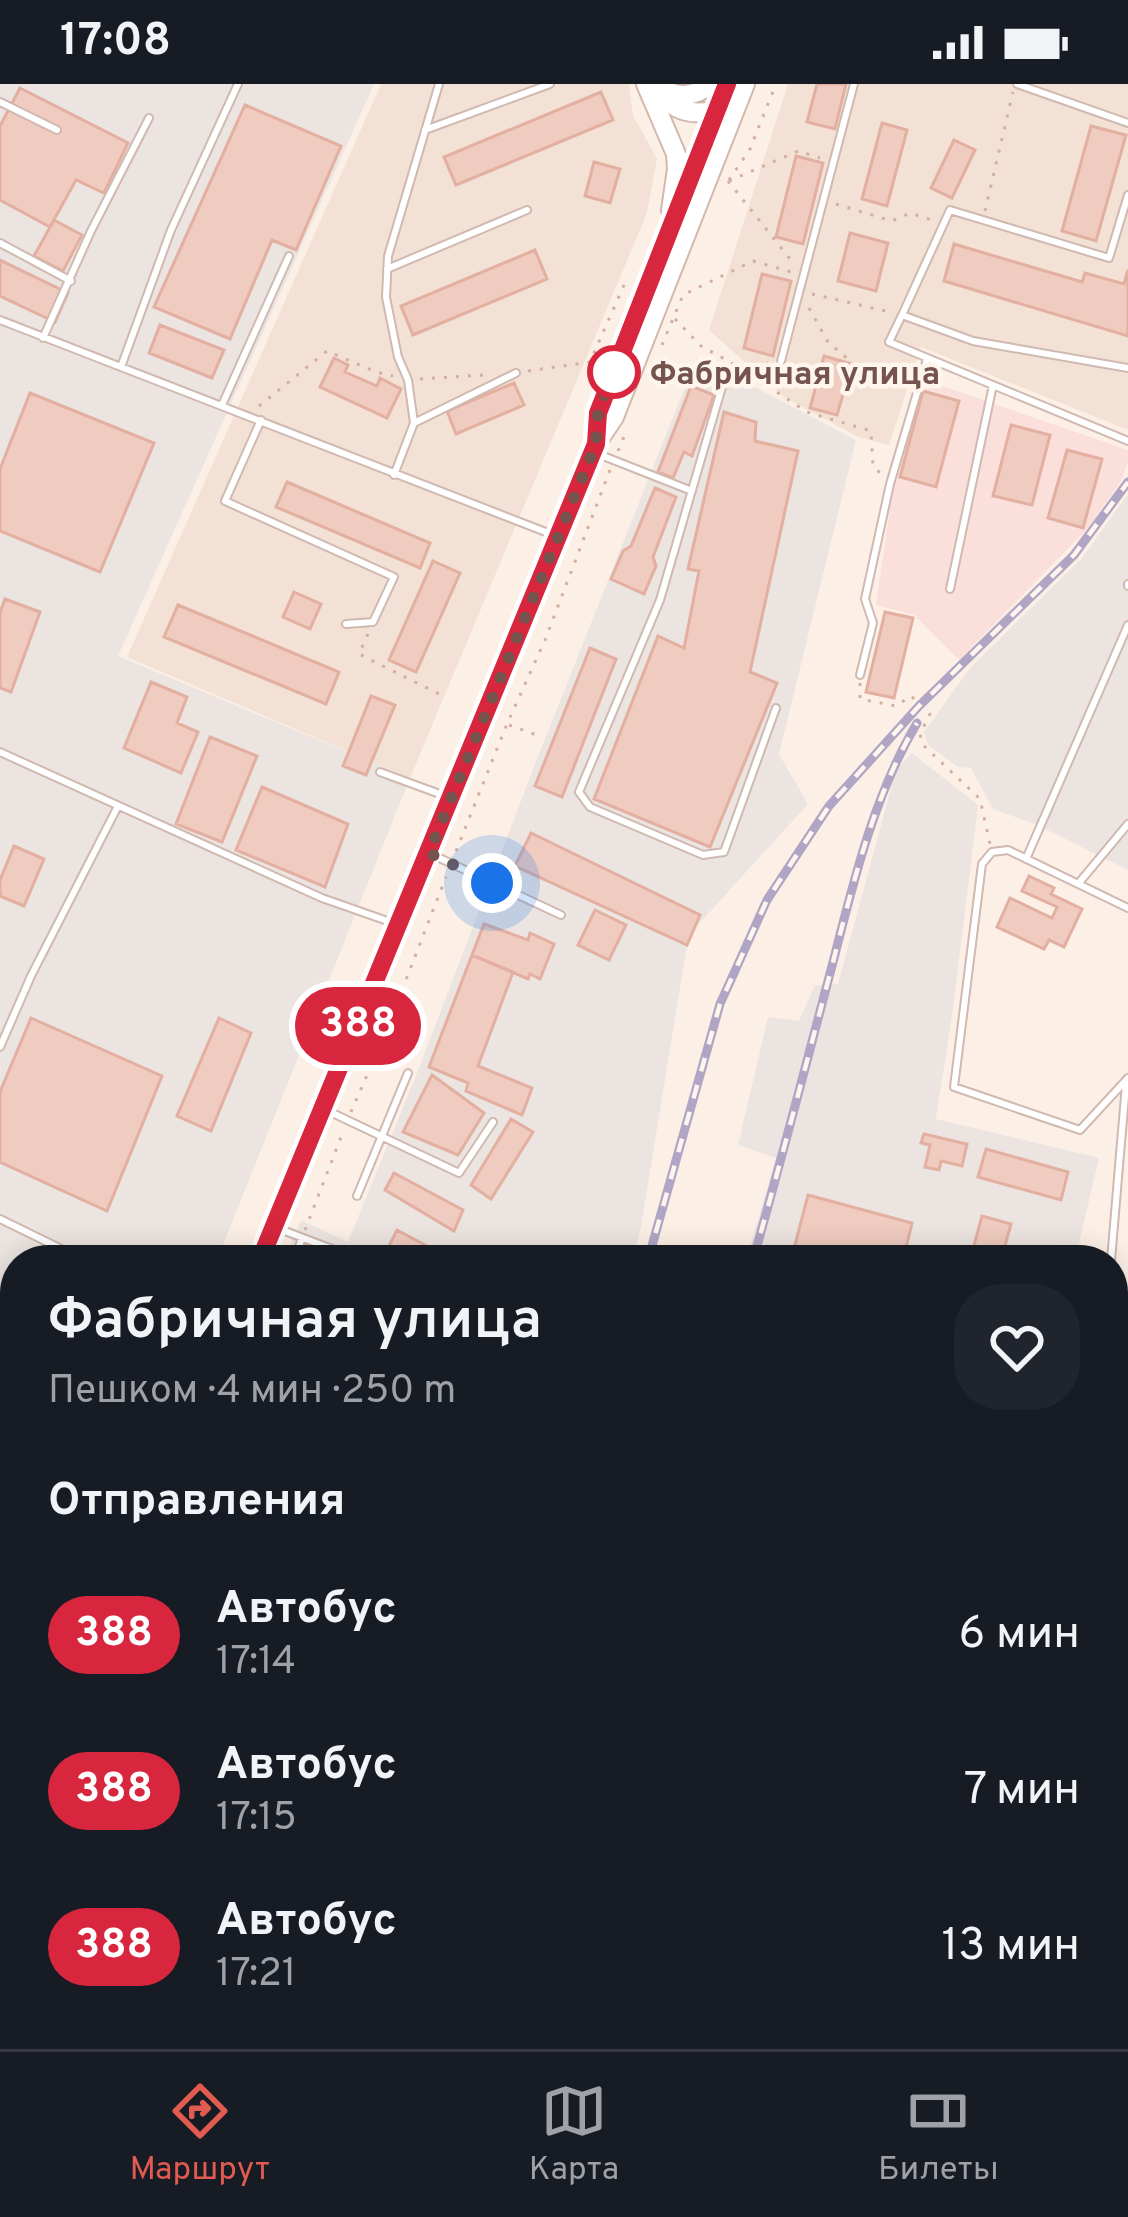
<!DOCTYPE html>
<html lang="ru">
<meta charset="utf-8">
<style>
body{margin:0;font-family:Overpass,sans-serif;background:#20242c;color:#f1f3f6;height:100vh;display:flex;flex-direction:column;font-size:45px;white-space:nowrap}
*{box-sizing:border-box;margin:0}
p{font-size:39px;color:#9ea1a6}
.icon{flex:none;width:66px;height:66px;fill:none;stroke:currentColor;stroke-width:2;stroke-linecap:round;stroke-linejoin:round}
.map{position:relative;flex:1;overflow:hidden}
.details{position:absolute;left:0px;top:1161px;width:1128px;height:804px;display:flex;flex-direction:column;background:#171b24;border-radius:48px 48px 0 0;box-shadow:0 6px 30px #0003}
.details>*{flex:none}
.badge{padding:0 24px;border-radius:39px;font-size:42px;line-height:78px}
.you{position:absolute;width:60px;height:60px;margin:-30px;border:9px solid #fff;border-radius:50%;background:#1a73e8;box-shadow:0 0 0 18px #1a73e833}
.map>.badge{position:absolute;translate:-50% -50%;box-shadow:0 0 0 6px #fff}
h2{padding:0 48px;font-size:45px;line-height:108px}
.round{display:grid;place-items:center;flex:none;width:126px;height:126px;border-radius:48px;background:#20242c}
.summary{display:flex;align-items:center;justify-content:space-between;height:204px;padding:0 48px}
h1{font-size:57px;font-weight:600;line-height:90px}
ul{padding:0;list-style:none}
li{display:flex;align-items:center;gap:36px;height:156px;padding:0 48px}
li div{flex:1}
li b{display:block;font-size:45px}
li em{font-style:normal}
li .badge{min-width:132px;font-weight:700;text-align:center}
.status{display:flex;justify-content:space-between;align-items:center;height:84px;padding:0 60px;background:#171b24;direction:ltr}
.status svg{height:33px;fill:currentColor}
.menu{display:flex;justify-content:space-around;align-items:center;height:168px;border-top:3px solid #363941;background:#171b24;font-size:33px;color:#9ea1a6}
.menu a{display:grid;justify-items:center;gap:6px}
.menu .active{color:#e15b50}
.map>svg:first-child{display:block}
.residential{fill:#f3e1d5}
.commercial{fill:#fbdfda}
.industrial{fill:#ece4e0}
.lines{fill:none;stroke-linecap:round;stroke-linejoin:round}
.stream{stroke:#a2d5d6;stroke-width:4.5}
.building{fill:#f0cbbf;stroke:#e2afa0;stroke-width:3}
.service-casing{stroke:#cfb9b0;stroke-width:10}
.secondary-casing{stroke:#d2b8ad;stroke-width:22}
.path{stroke:#d5aea2;stroke-width:3;stroke-dasharray:3 9;stroke-linecap:butt}
.service{stroke:#fff;stroke-width:6}
.secondary{stroke:#fff;stroke-width:18}
.rail-casing{stroke:#b1a5c5;stroke-width:9}
.rail{stroke:#fef5ec;stroke-width:4.5;stroke-dasharray:14;stroke-linecap:butt}
.line-casing{stroke:#fff;stroke-width:27}
.line{stroke:#d7263d;stroke-width:18}
.walk{stroke:#74544c;stroke-width:12;stroke-dasharray:0 21.6}
.stop-dot{fill:#fff;stroke:#d7263d;stroke-width:6}
.labels{text-anchor:middle;stroke-width:9;stroke-linejoin:round;paint-order:stroke}
.stop-label{font-size:33px;font-weight:bold;fill:#74544c;stroke:#fef5ec;text-anchor:start}
</style>
<div class="status"><b>17:08</b><svg viewBox="0 0 49 12"><path d="M0 12V9h3v3zM5 12V6h3v6zM10 12V3h3v9zM15 12V0h3v12zM26 1h20v11H26zM47 4h2v5h-2z"/></svg></div>
<div class="map">
<svg width="1128" height="1965" viewBox="0 0 1128 1965">
<rect width="100%" height="100%" fill="#fcf0e6"/>
<path class="residential" d="M381,0H629L633,31L657,75L647,129L410,694L127,573Z
M788,0H1128V346L921,263L889,361L858,353L784,313L709,246Z"/>
<path class="commercial" d="M925,296L1128,366V377L1121,397L1088,444L959,576L914,531L876,521L893,404Z"/>
<path class="industrial" d="M0,0H374L118,572L410,694L217,1176H15V1685L0,1725Z
M697,273L856,356L779,670L808,720L697,842L687,861L641,1143L632,1176H284L301,1136L348,1158L419,984L535,680Z
M1128,410V786L1035,740L993,725L971,684L958,683L928,661L924,648L970,584L1082,474Z
M912,669L978,721L953,925L936,1035L1099,1074L1075,1176H746L776,1074L738,1061L768,933L799,937L815,901L838,900L896,686Z
M1128,1335V1478L1113,1463V1405Z
M15,1948V1950H345L340,1965H8Z"/>
<g class="lines">
<path class="stream" d="M0,1220L15,1226
M722,1950L754,1965"/>
</g>
<path class="building" d="M817,0H846L835,45L807,38Z
M20,4L128,59L104,109L76,96L50,143L0,116V42Z
M601,8L613,36L456,101L444,73Z
M245,21L341,62L296,166L272,156L230,255L154,223Z
M882,39L907,46L887,122L862,115Z
M1091,42L1126,51L1096,157L1062,147Z
M954,56L975,66L952,114L931,104Z
M796,72L823,79L803,160L776,153Z
M594,78L620,85L610,119L585,112Z
M54,136L82,151L63,187L34,172Z
M850,149L888,159L876,207L838,197Z
M954,160L1082,198L1085,189L1124,200L1128,186V252L944,197Z
M535,166L547,195L413,251L401,222Z
M0,176L68,209L55,238L0,212Z
M762,190L791,197L773,272L744,264Z
M160,241L224,266L212,294L149,269Z
M824,272L852,280L837,331L810,324Z
M334,274L348,281L345,288L377,302L380,294L401,305L387,334L320,303Z
M514,299L524,321L456,350L447,327Z
M691,302L714,311L692,372L684,368L673,394L658,388Z
M923,307L959,317L936,403L900,393Z
M30,309L154,359L100,488L0,447V385Z
M724,328L756,338L755,357L798,367L750,588L777,599L710,763L594,715L658,552L684,564L699,487L688,485Z
M1011,341L1050,351L1032,421L993,412Z
M1067,366L1102,375L1083,444L1048,434Z
M287,398L430,459L420,484L276,423Z
M655,404L676,413L653,473L656,482L644,510L611,495L623,467L631,462Z
M433,477L460,489L416,588L389,576Z
M294,508L321,520L310,545L283,533Z
M5,515L40,528L11,608L0,604V529Z
M178,521L339,588L326,620L164,553Z
M885,528L913,534L894,614L866,608Z
M590,564L616,575L562,713L535,702Z
M151,598L187,613L177,639L198,648L181,689L124,664Z
M371,612L395,621L366,691L343,682Z
M210,653L257,672L222,758L176,740Z
M262,703L348,740L325,803L236,766Z
M531,749L700,831L687,861L515,782Z
M14,762L44,775L24,822L0,812V796Z
M1029,792L1054,804L1051,810L1082,825L1064,863L1049,856L1044,865L997,843L1010,814L1052,834L1057,823L1022,807Z
M595,826L626,841L609,876L578,861Z
M484,840L528,856L530,849L554,860L540,895L530,890L528,895L472,871Z
M472,871L513,888L478,982L532,1004L522,1031L466,1007L468,999L429,983Z
M31,934L162,992L107,1127L0,1078V1008Z
M219,934L251,949L211,1047L177,1032Z
M432,991L484,1029L458,1071L403,1048Z
M511,1035L533,1048L491,1115L471,1101Z
M924,1050L967,1060L962,1082L941,1077L939,1086L925,1083L930,1061L921,1059Z
M986,1065L1068,1088L1061,1116L978,1093Z
M394,1089L463,1126L454,1147L385,1106Z
M808,1111L912,1139L903,1176H791Z
M982,1132L1011,1140L1001,1176H970Z
M397,1146L453,1176L383,1174Z
M1113,1734L1128,1738V1862L1113,1921Z
M109,1950H112L147,1965H103Z
M307,1950H337L333,1965H303Z
M1106,1950L1102,1965H1020L969,1951Z"/>
<g class="lines">
<g class="service-casing">
<path id="service" d="M1017,0L1128,39
M0,18L57,46
M425,46L550,0
M0,159L71,197
M387,185L527,126
M903,229L950,126L1109,174L1128,111
M0,236L556,452
M43,254L91,147L149,34
M781,277L854,0
M121,283L171,146L238,0
M1128,284L973,257L902,231L889,258L1128,357
M859,285L920,299
M722,303L660,516L579,708L590,723L703,771L724,768L776,624
M222,321L289,172
M261,336L225,417L394,493L373,538L346,540
M414,339L516,289
M598,370L692,407
M394,391L414,339L408,296L398,273L386,213L388,172L439,0
M1128,500V502
M950,505L993,301
M860,591L873,539L865,515L890,400L927,275
M0,668L322,814L396,840
M380,688L448,713
M433,771L561,831
M1026,775L1128,541
M1078,800L1128,740
M1128,824L1008,766L992,768L982,780L954,1003L1080,1046L1128,994
M0,963L31,892L118,722
M326,1026L459,1089L493,1038
M357,1112L408,989
M0,1135L84,1176
M277,1144L361,1176
M294,1176L302,1154
M1111,1176L1126,1000
M1128,1508V1514
M0,1570L15,1578
M0,1816L15,1822
M1126,1965L1128,1961"/>
</g>
<g class="secondary-casing">
<path id="secondary" d="M646,0L676,70L677,85L671,126
M658,0C673,15 695,14 710,0
M652,4C675,28 691,33 724,25
M596,355L598,329L727,0
M260,1176L596,360L614,333L745,0
M0,1804L15,1770"/>
</g>
<path class="path" d="M729,96L750,65L776,0
M728,97L794,180
M729,97L798,67L820,74
M836,120L892,137L910,129L935,137
M985,127L1013,8
M812,210L890,228
M809,224L828,258L850,277
M675,235L701,262L737,282L768,279
M662,261L683,211L753,177L795,189
M737,282L807,328L871,347L873,382L880,389
M528,287L590,278L624,201
M420,295L483,291
M259,322L327,267L376,288L393,292
M618,367L626,348
M368,550L359,570L439,610
M860,599V615L896,622L911,612L930,630L920,650L923,661L980,715L990,760
M509,641L542,653
M456,767L507,640L545,556L610,386
M351,1028L384,952L446,793
M305,1146L343,1048
M0,1958L15,1925"/>
<use href="#service" class="service"/>
<use href="#secondary" class="secondary"/>
<g class="rail-casing">
<path id="rail" d="M648,1176L720,920L767,816L829,722L919,622L1074,471L1128,398
M753,1176C781,1078 806,980 832,882C853,800 873,713 917,639
M427,1965L431,1950
M450,1965L453,1950"/>
</g>
<use href="#rail" class="rail"/>
</g>
<g class="lines">
<g class="line-casing">
<path id="line" d="M260,1176L596,360L598,329L727,0"/>
</g>
<use href="#line" class="line"/>
<path class="walk" d="M492,799L429,769L596,360L598,329L614,288"/>
</g>
<circle class="stop-dot" cx="614" cy="288" r="24"/>
<g class="labels">
<g class="stop-label">
<text x="650" y="300">Фабричная улица</text>
</g>
</g>
</svg>
<div class="you" style="left:492px;top:799px"></div>
<b class="badge" style="left:358px;top:942px;background:#d7263d;color:#fff">388</b>
<section class="details">
<div class="summary"><div><h1>Фабричная улица</h1><p>Пешком · 4 мин · 250 m</p></div><a class="round"><svg class="icon" aria-label="heart" viewBox="0 0 24 24"><path d="M12 20l-8-8c-3-5 5-10 8-4 3-6 11-1 8 4z"/></svg></a></div>
<h2>Отправления</h2>
<ul>
<li><span class="badge" style="background:#d7263d;color:#fff">388</span><div><b>Автобус</b><p>17:14</p></div><em>6 мин</em></li>
<li><span class="badge" style="background:#d7263d;color:#fff">388</span><div><b>Автобус</b><p>17:15</p></div><em>7 мин</em></li>
<li><span class="badge" style="background:#d7263d;color:#fff">388</span><div><b>Автобус</b><p>17:21</p></div><em>13 мин</em></li>
</ul>
</section>
</div>
<nav class="menu">
<a class="active"><svg class="icon" aria-label="directions" viewBox="0 0 24 24"><path d="M12 3l9 9-9 9-9-9zM9 14v-3h6M13 9l2 2-2 2"/></svg>Маршрут</a>
<a><svg class="icon" aria-label="map" viewBox="0 0 24 24"><path d="M3 6l6-2 6 2 6-2v14l-6 2-6-2-6 2zM9 4v14M15 6v14"/></svg>Карта</a>
<a><svg class="icon" aria-label="tickets" viewBox="0 0 24 24"><path d="M3 7h18v10H3zM15 7v10"/></svg>Билеты</a>
</nav>
